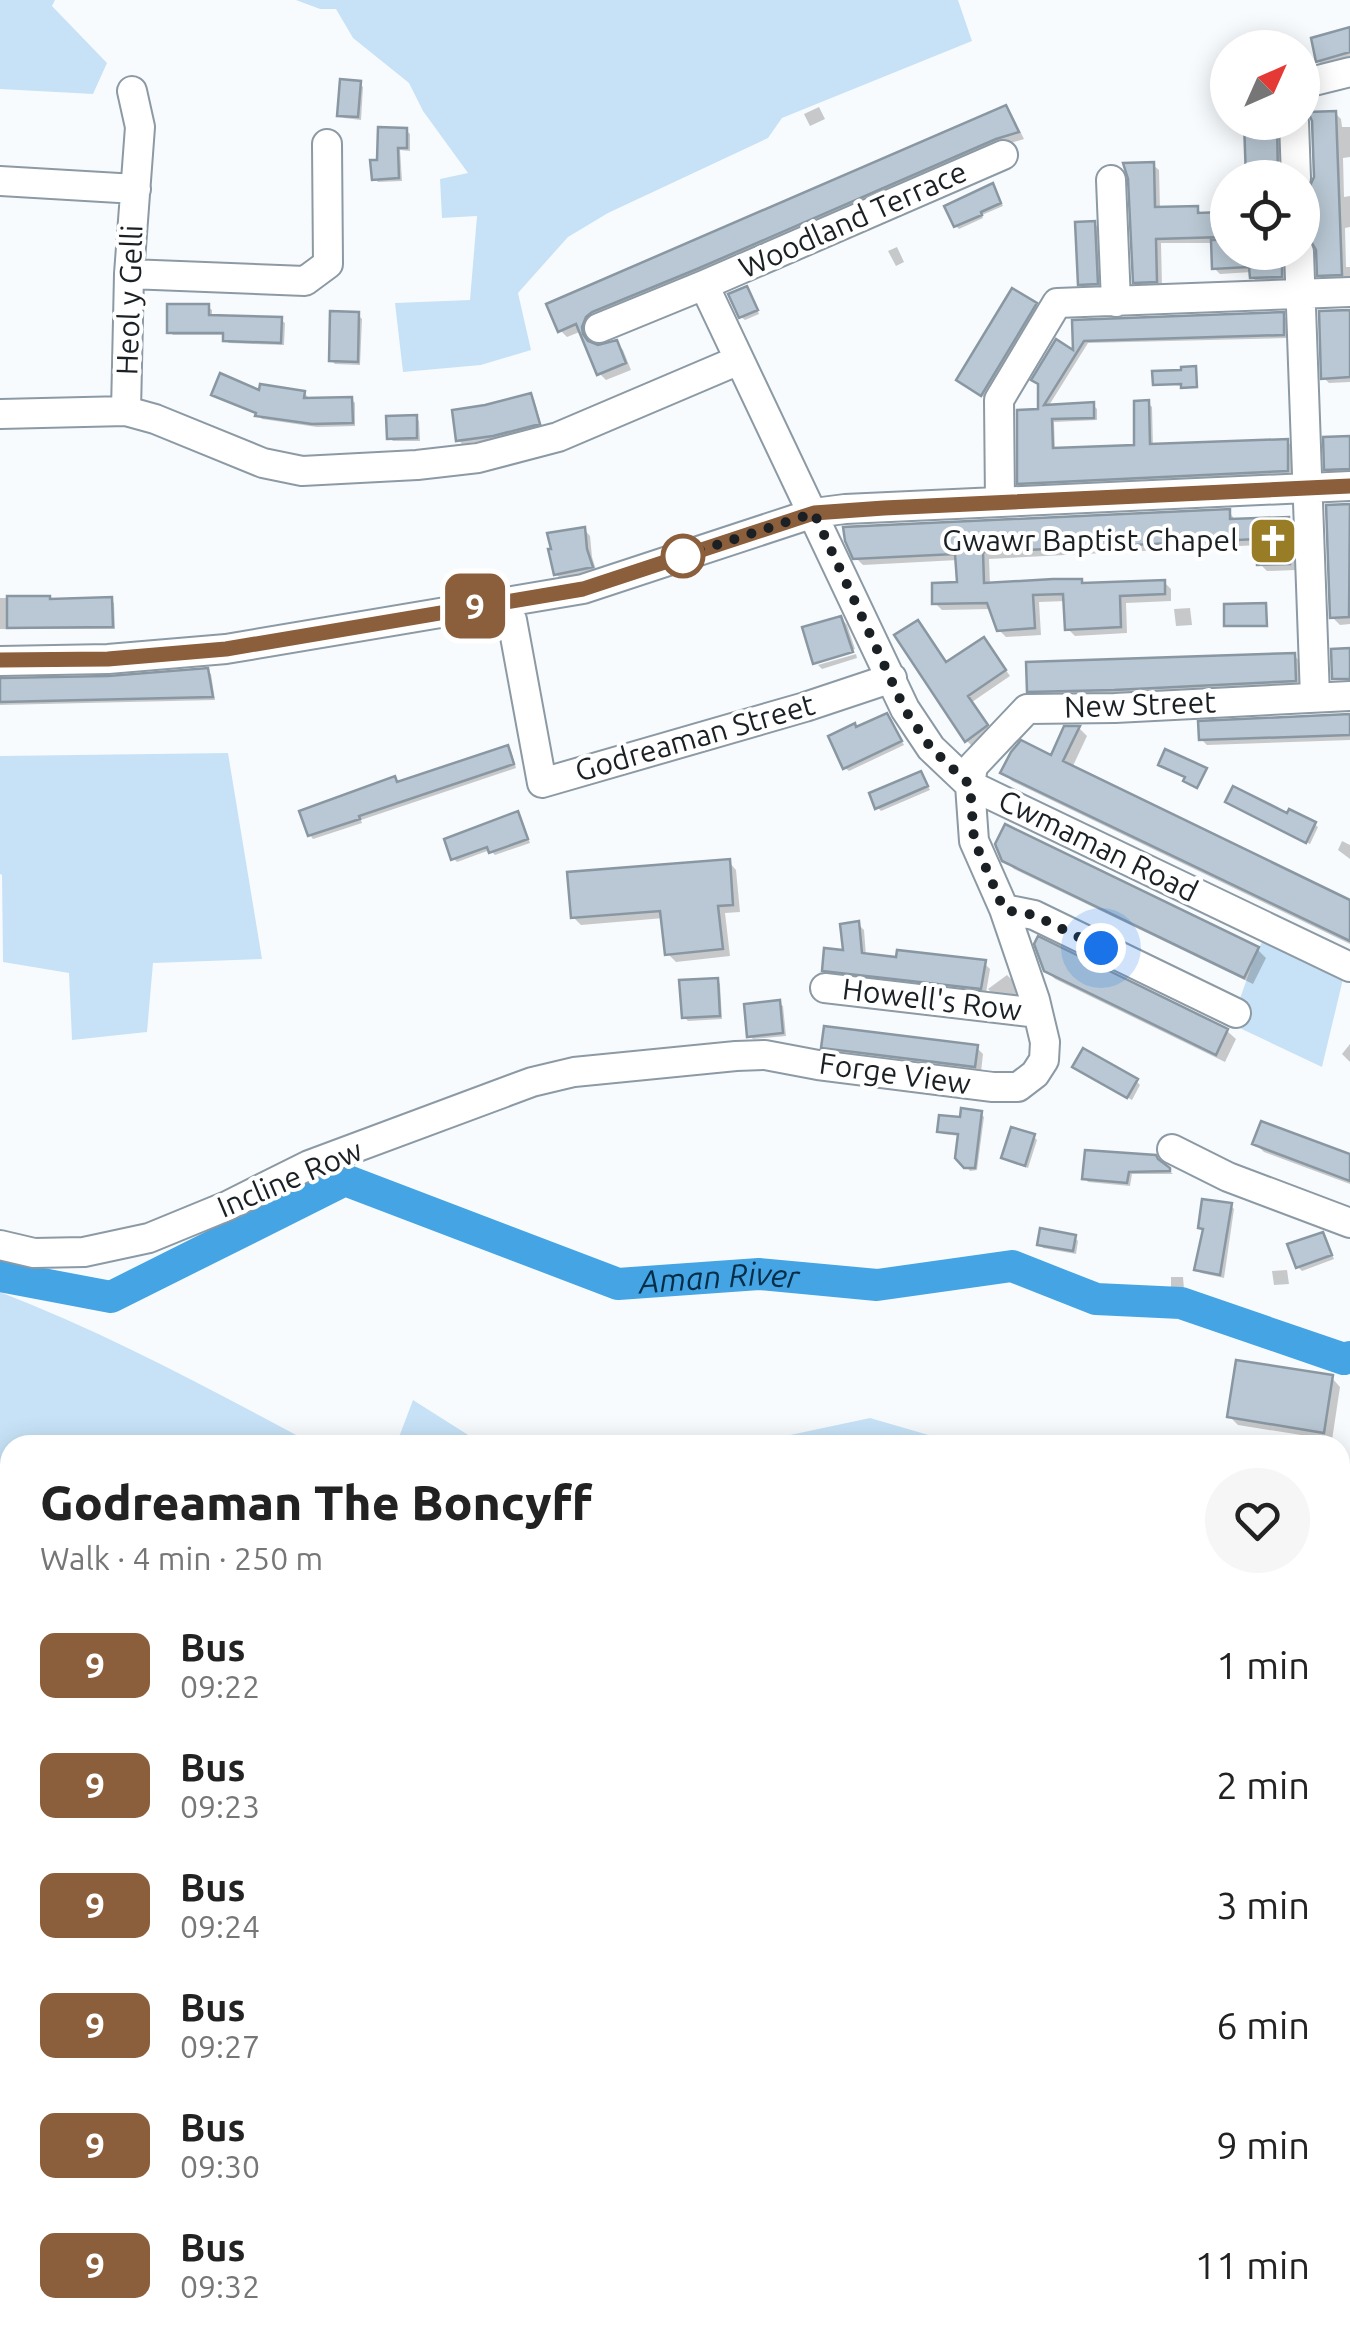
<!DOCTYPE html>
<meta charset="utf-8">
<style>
body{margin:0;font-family:Ubuntu,sans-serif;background:#f6f6f6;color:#222;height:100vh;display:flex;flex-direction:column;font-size:38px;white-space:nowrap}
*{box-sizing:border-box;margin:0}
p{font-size:32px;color:#767676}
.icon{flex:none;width:55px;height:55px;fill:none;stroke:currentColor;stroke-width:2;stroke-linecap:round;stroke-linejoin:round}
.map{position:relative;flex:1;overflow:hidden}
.side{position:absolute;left:0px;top:1435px;width:1350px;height:910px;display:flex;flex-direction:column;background:#fff;border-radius:30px 30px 0 0;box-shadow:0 5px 25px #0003}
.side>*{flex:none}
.badge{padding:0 20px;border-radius:15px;font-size:35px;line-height:65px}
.needle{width:65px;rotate:45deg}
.fabs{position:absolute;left:1210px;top:30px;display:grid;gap:20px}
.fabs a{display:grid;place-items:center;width:110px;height:110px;border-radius:50%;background:#fff;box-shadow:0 5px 25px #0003;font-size:50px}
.you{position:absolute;width:50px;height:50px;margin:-25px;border:8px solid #fff;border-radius:50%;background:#1a73e8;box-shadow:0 0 0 15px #1a73e833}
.map>.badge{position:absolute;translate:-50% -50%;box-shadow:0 0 0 5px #fff}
.round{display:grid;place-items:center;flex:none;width:105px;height:105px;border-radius:52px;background:#f6f6f6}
.overview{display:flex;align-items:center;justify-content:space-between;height:170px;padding:0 40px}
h1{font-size:48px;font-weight:800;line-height:75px}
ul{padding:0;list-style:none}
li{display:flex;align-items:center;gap:30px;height:120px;padding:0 40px}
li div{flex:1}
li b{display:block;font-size:38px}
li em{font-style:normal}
li .badge{min-width:110px;font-weight:700;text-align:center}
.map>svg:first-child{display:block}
.green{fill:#c7e2f7}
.shadow{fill:#0003}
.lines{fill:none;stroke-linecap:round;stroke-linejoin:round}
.river{stroke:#45a4e3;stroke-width:32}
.building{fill:#b9c8d4;stroke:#8997a2;stroke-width:2.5}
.minor-casing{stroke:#8c9aa5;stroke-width:32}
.minor{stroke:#fff;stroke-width:28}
.line-casing{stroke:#fff;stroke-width:22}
.line{stroke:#8b5e3c;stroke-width:15}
.walk{stroke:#1a2024;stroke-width:10;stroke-dasharray:0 18}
.stop-dot{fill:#fff;stroke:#8b5e3c;stroke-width:5}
.labels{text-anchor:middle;stroke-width:8;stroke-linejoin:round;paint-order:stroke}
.street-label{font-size:30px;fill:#1a2024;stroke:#fff}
.poi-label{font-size:30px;fill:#1a2024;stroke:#fff;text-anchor:end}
.water-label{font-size:32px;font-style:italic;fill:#042e47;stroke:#fff}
</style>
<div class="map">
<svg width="1350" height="2345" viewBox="0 0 1350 2345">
<rect width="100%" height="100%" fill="#f8fbfd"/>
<path class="green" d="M0,0H55L52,6L107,63L93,94L0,89Z
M296,0H958L972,41L782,118L768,138L608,213L568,237L518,293L531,350L481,365L403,372L395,303L470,300L477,216L442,218L440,179L468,173L423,111L409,83L353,38L336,9H320Z
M228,753L262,959L153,963L147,1032L72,1040L69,973L3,962L2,875L0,874V756Z
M1264,938L1343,979L1322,1067L1231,1024L1255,956Z
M0,1292C111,1335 210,1389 315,1445H10V1747L0,1743Z
M413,1400L484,1445H396Z
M870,1418L963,1445H743Z
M0,1956L10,1961V2335H851L853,2345H0Z"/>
<path class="shadow" d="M1350,27V61L1324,67L1318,61Z
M360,84L363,87L361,120L344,118L340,115Z
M819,107L825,119L810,126L804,114Z
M1005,108L1012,115L1024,139L1004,145L588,333L589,345L598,348L616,342L623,350L631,370L606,380L599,373L582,331L567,337L560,330L549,305Z
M1335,113L1341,119L1342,127H1350V157L1343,158L1344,197L1350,196V227L1345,228L1346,267H1350V280H1326L1320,275L1317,242L1302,240V196L1313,188Z
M1247,122H1283V178H1249Z
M406,130L410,134V151L400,150L402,181L378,182L374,178L379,162Z
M1153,165L1159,170L1160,209H1197L1204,215L1228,214V252H1288L1287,282L1258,283L1252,277V272L1220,274L1214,268L1213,243H1161L1162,287H1141L1135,282Z
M993,186L1003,206L982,215L983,218L959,229L956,226Z
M1094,224L1098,227L1100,287H1084L1080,284Z
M897,247L904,262L896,266L888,251Z
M750,292L759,314L745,320L741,317Z
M1035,305L1041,311L988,400L965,385Z
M208,307L212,310V317L281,320L285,323L284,345L229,343L225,340V335H173L170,332Z
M1350,312V382L1329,383L1324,378Z
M358,315L362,319L360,365L335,364L331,360Z
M1283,315L1286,318L1287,338L1088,343L1048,407L1093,405L1097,409V420L1054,422L1055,450L1137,447L1148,403L1152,407L1153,447L1287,442L1291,445V474L1023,486L1020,483L1041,411L1040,385L1075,354L1074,322Z
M261,393H304L308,397L307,400L351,399L355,403V426L317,427L262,419L258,415L218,398Z
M530,396L534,399L542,427L498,439L462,444L459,440Z
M416,418L419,421L420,441H393L390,438Z
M1350,439V471L1330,472L1327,469Z
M1350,506V624L1340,625L1332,617L1328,507Z
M1229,512L1236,521L1288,519L1295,527L1296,570L1267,571L1260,564L1259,545L989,559L990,585L1080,581L1084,585L1164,582L1171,589V601L1126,603L1127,633L1075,636L1068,629L1066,601L1039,602L1041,635L1006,637L999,630L992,609L942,610L935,603L959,584L958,560L863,565L855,557Z
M584,529L590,536L592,557L597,573L562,580L556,574Z
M0,598H49L53,601L111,600L114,603L115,629H0Z
M1190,608L1192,625L1176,626L1174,609Z
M841,618L847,625L855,649L816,661Z
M898,636L947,665L989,646L1010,676L972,702L991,732L972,746L967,741Z
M856,654L857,658L822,669L818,665Z
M1294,655L1302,664L1303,689L1038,699L1029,690Z
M207,671L211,674L215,700L0,705V680L109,679Z
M887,716L904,745L849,771L845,768L857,729Z
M1350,716V740L1207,745L1201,739Z
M1079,728L1087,736L1072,768L1350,903V944L1012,781L1003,772L1052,758Z
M507,747L511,751L516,768L361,820L362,823L313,839L310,835L399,784Z
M924,778L930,790L881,811L877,807Z
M1228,802L1288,816L1314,824L1318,827L1310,844Z
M518,814L521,817L530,843L495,855L490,850L457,862L453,858Z
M1342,841L1350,845V859L1338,850Z
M1004,860L1257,949L1266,958L1253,984L1014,869Z
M729,862L736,870L740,912L725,913L730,956L676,962L668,954L664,918L581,925L573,917Z
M858,924L864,930L866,956L984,963L990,969L986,993L830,976L824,970L845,953Z
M1046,970L1227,1031L1236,1039L1225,1062L1055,979Z
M1007,975L1013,981L1018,997L993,994L988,989Z
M717,980L720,984L722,1019L688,1021L684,1017Z
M779,1003L783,1006L786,1036L753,1039L749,1036Z
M1350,1044V1062L1342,1054Z
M824,1047L977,1048L983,1054L981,1072L830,1053Z
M1079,1070L1136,1081L1140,1085L1132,1100Z
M981,1114L984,1117L977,1170L970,1171L958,1157L960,1136L943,1134L939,1131Z
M1033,1136L1037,1140L1028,1168L1007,1161L1004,1158Z
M1255,1143L1350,1157V1184L1264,1152Z
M1160,1164L1173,1174H1132L1130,1186L1088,1182L1085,1178Z
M1231,1206L1234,1209L1224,1278L1201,1273L1197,1269L1205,1231L1200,1227Z
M1323,1234L1334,1259L1302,1271L1298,1267Z
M1074,1237L1078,1241L1076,1254L1043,1248L1040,1244Z
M1287,1270L1289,1284L1274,1285L1272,1271Z
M1171,1277H1183L1184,1289L1171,1288Z
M1332,1378L1340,1387L1332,1440L1238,1425L1230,1417Z"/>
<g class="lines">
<path class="river" id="s1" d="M0,1276L111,1297L345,1180L618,1284L759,1274L877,1285L1012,1266L1096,1299L1181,1303L1344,1359L1350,1357"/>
</g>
<path class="building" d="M1350,27V52L1316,62L1311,38Z
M340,79L361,81L358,117L337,116Z
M1006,105L1019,132L996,139L697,269L592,312L586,317L582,327L583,334L588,341L598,345L617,340L626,363L597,375L576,324L558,332L546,304Z
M1336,111L1342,275L1317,276L1316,250L1309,238L1308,190L1314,177L1312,121L1308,112Z
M1244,122H1277L1278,178H1246Z
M378,127L407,128V148H398L399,178L372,180L370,160H377Z
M1154,162L1155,207L1198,206V213L1222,212L1223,237L1156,239L1157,282L1133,283L1128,179L1123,163Z
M993,183L1001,203L981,212L982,215L954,227L944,206Z
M1095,221L1098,284L1078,285L1075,222Z
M1211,240H1228V252H1282V277L1250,278L1249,267L1212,269Z
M747,286L758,310L739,318L728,294Z
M1012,288L1037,303L981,396L956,380Z
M167,304H209V315L282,317L281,343L223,341V333H167Z
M1350,310V377L1321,379L1319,311Z
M330,311L359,312L358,362L329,361Z
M1284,312V335L1084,341L1044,405L1094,402V418L1052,419L1053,448L1134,445V401L1149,400L1150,444L1288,439V471L1017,484V410L1038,409V384L1031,380L1056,339L1073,350L1072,320Z
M1196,366L1197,387L1181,388V384L1153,385L1152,371L1181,370V367Z
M220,373L259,390L260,384L305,391L304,398L352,397L353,423L312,424L255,416L256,413L211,395Z
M531,393L540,424L493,436L456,441L452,410L485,405Z
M417,415V438L387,439L386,416Z
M1350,436V469L1324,470L1323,437Z
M1350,504L1349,617L1330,618L1326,505Z
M1230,509V519L1289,517L1290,564L1257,565V539L983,552L984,583L1053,579H1082V583L1165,580V594L1120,596L1121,627L1065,630L1063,594L1033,595L1035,628L997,631L987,603L932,604V583L957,582L955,554L853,559L845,541L843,527Z
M585,527L587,549L593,567L554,575L548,549H551L547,533Z
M7,596H50V599L112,597L113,627L7,628Z
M1266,603L1267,626H1224V604Z
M841,616L853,652L813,664L802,627Z
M918,620L946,662L984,637L1006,670L968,696L988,725L965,742L894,635Z
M1350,648V679H1332L1331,649Z
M1295,653L1296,681L1114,690L1027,692L1026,662Z
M208,668L213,697L0,702V678L108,676Z
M887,713L902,741L843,769L828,736L855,723L856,727Z
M1350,714V735L1199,740L1198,721Z
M1064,726H1080L1063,761L1350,900V941L1000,773L1011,752L1021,740L1051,755Z
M508,745L514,764L359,816L360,819L308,836L299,811L395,776L397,782Z
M1165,749L1207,768L1197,788L1183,781L1185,777L1158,765Z
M921,771L928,786L875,809L869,793Z
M1233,786L1287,813L1289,809L1316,822L1306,843L1225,802Z
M518,811L528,839L489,853L487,847L451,860L444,839Z
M1005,824L1259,947L1244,978L1002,861L995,844Z
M730,859L733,905L718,906L723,949L665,955L660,911L571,918L567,872Z
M859,921L862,953L896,957L897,950L986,960L981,989L822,971L824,948L843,950L840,924Z
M1038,936L1228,1029L1216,1055L1044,971L1034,944Z
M718,978L720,1016L682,1018L679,980Z
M780,1000L783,1033L747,1037L744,1004Z
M824,1026L978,1045L975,1067L821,1048Z
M1083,1048L1138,1079L1127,1098L1072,1067Z
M961,1108L982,1111L975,1168H964L955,1158L958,1134L937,1132L939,1115L960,1117Z
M1261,1121L1350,1154V1181L1252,1144Z
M1011,1127L1035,1134L1025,1166L1001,1158Z
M1085,1150L1156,1155L1158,1159L1170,1168V1171L1129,1172L1127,1183L1082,1179Z
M1202,1199L1232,1203L1220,1275L1194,1270L1203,1229L1198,1228Z
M1040,1228L1076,1235L1073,1251L1037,1245Z
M1323,1232L1332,1255L1296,1268L1287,1244Z
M1236,1360L1333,1375L1324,1433L1227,1417Z"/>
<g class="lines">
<g class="minor-casing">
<path id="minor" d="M1302,84L1350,72
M1294,122L1296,178
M1111,180L1116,302
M0,181L136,189
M1299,252L1315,697
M129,274L305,281L328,264L327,144
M704,285L905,709L931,748L970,785L1350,967
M599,328L704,285L1003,155
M126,411L129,274L140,127L132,91
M0,414L126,411L155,419L263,463L302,471L417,465L478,458L558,437L739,360
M1000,502L999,400L1057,303L1350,292
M512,620L542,783L805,707L892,678
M0,661L108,659L226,649L583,589L814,513L845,509L1350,486
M1004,909L1034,915L1236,1013
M825,988L1038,1013
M1172,1149L1228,1177L1350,1223
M0,1245L34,1253L84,1252L149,1238L227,1206L309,1165L532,1082L574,1072L736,1056L765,1055L818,1065L993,1087H1018L1035,1074L1044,1060L1045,1042L1035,1000L1004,909L974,841L970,785L973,766L1027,709L1115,708L1350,696
M1340,1769L1350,1764
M0,1784L10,1789"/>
</g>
<use href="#minor" class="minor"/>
</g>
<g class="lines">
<g class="line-casing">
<path id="line" d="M0,660L108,659L226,649L583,589L814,513L884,508L1350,486"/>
</g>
<use href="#line" class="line"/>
<path class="walk" d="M683,556L814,513L905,710L931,748L970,785L974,840L1004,910L1034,915L1101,948"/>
</g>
<defs>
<g id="church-square" transform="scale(2.5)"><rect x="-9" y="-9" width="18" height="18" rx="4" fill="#987d26" stroke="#fff"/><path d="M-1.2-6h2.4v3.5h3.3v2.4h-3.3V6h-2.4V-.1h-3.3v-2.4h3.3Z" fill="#fff"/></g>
</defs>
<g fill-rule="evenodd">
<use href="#church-square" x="1273" y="541"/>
</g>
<circle class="stop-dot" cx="683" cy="556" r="20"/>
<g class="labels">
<g class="street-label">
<text transform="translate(853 220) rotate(-24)" y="10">Woodland Terrace</text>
<text transform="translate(130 300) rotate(-88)" y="10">Heol y Gelli</text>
<text transform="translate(1140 705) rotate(-2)" y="10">New Street</text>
<text transform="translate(695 738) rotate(-16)" y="10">Godreaman Street</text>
<text transform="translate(1098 846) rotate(26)" y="10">Cwmaman Road</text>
<text transform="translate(932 1000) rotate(7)" y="10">Howell's Row</text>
<text transform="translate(895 1074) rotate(8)" y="10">Forge View</text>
<text transform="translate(290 1179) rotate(-23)" y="10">Incline Row</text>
</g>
<g class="poi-label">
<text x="1238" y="551">Gwawr Baptist Chapel</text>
</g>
<g class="water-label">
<text dy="11" stroke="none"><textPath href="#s1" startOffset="768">Aman River</textPath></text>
</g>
</g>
</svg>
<div class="fabs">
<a><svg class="needle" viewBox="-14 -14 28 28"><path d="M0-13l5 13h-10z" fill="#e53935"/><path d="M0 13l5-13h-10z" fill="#767676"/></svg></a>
<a><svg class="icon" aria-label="locate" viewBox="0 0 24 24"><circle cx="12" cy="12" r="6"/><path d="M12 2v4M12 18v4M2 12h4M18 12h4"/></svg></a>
</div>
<div class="you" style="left:1101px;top:948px"></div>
<b class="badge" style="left:475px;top:606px;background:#8b5e3c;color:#fff">9</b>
<section class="side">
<div class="overview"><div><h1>Godreaman The Boncyff</h1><p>Walk · 4 min · 250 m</p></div><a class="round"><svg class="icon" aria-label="heart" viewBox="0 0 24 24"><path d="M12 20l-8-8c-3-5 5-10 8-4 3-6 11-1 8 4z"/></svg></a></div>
<ul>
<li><span class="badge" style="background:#8b5e3c;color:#fff">9</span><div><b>Bus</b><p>09:22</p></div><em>1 min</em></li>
<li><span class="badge" style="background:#8b5e3c;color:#fff">9</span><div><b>Bus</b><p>09:23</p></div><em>2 min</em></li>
<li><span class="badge" style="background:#8b5e3c;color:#fff">9</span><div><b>Bus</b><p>09:24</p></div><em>3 min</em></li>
<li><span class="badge" style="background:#8b5e3c;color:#fff">9</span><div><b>Bus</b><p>09:27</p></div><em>6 min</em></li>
<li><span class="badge" style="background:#8b5e3c;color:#fff">9</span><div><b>Bus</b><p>09:30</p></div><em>9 min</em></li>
<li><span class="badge" style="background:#8b5e3c;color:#fff">9</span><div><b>Bus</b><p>09:32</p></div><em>11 min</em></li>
</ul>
</section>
</div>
